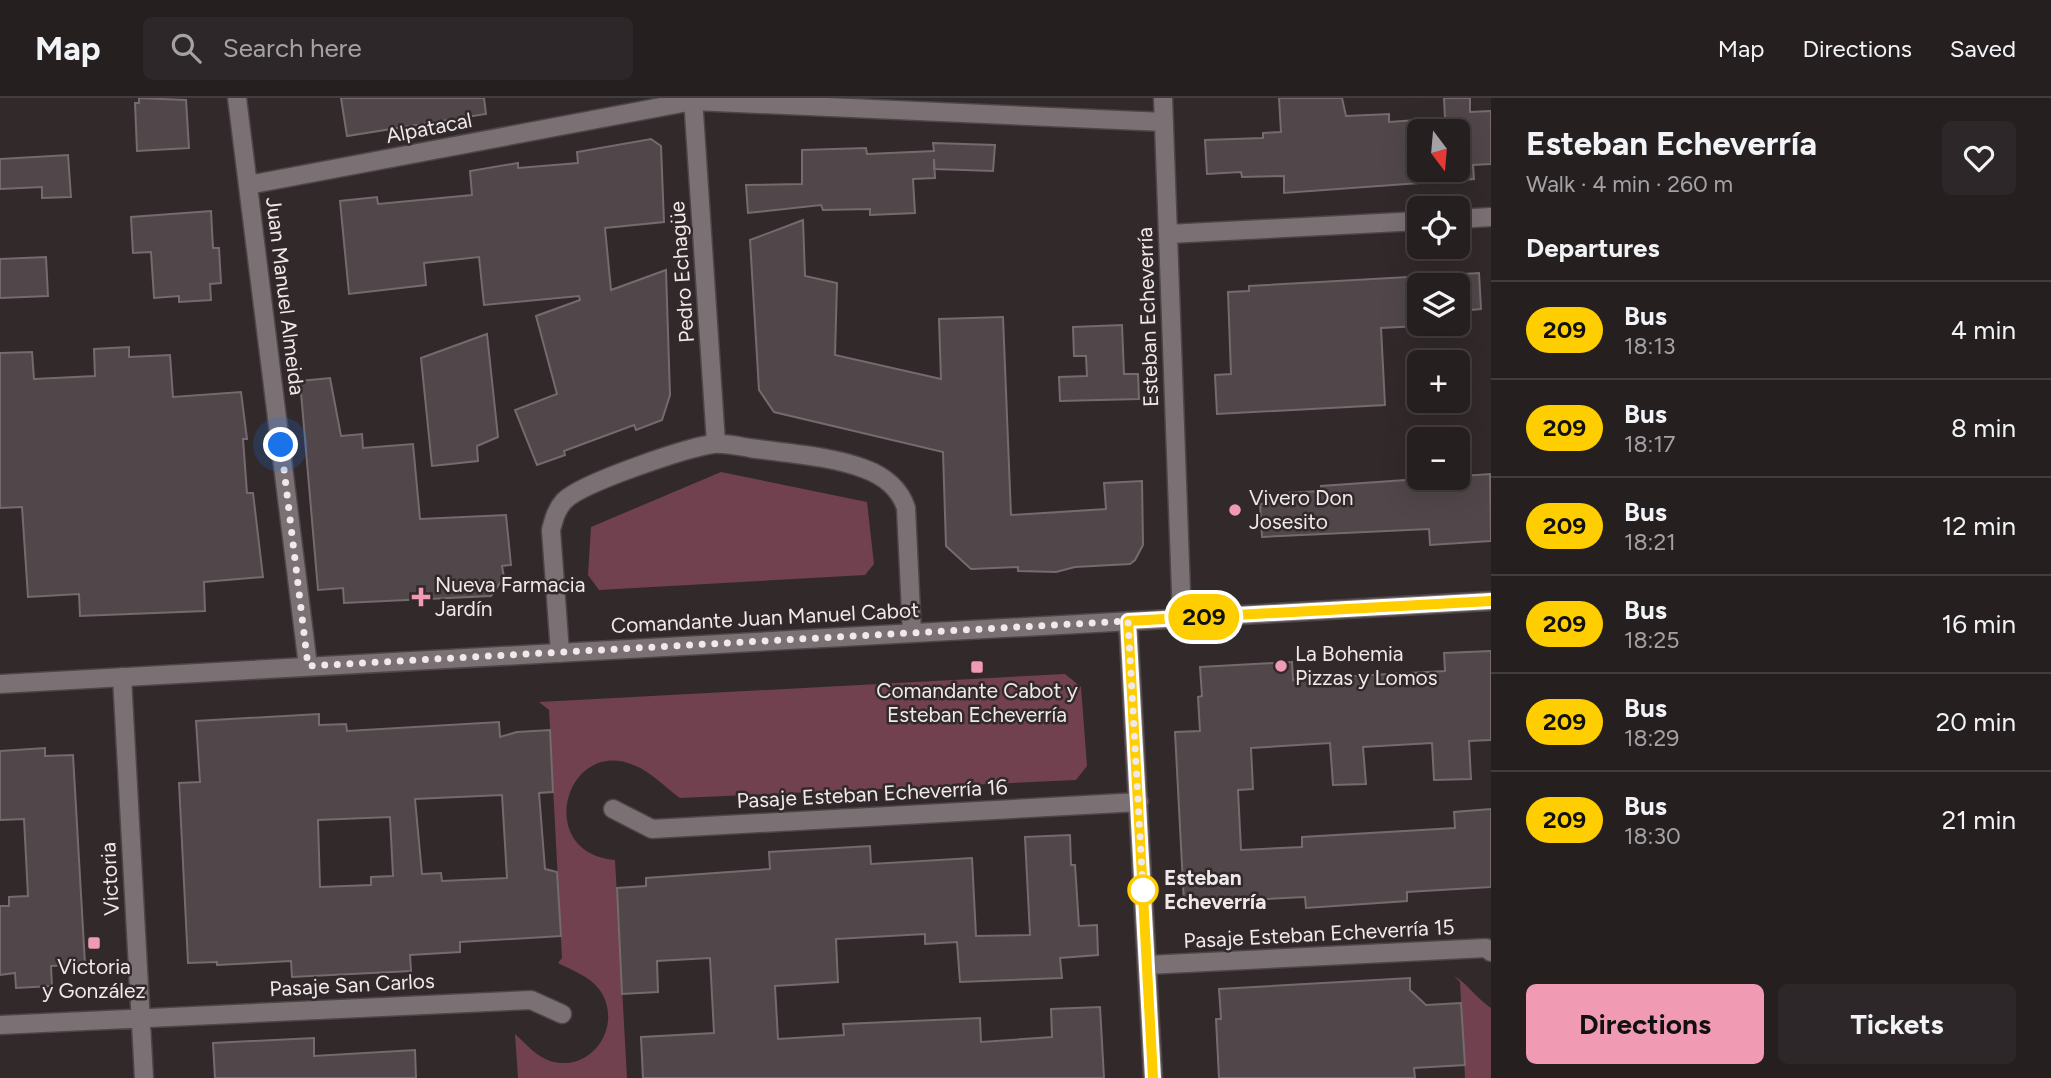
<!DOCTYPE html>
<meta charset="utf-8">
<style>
body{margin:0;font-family:Figtree,sans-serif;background:#2e2729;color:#f1f3f6;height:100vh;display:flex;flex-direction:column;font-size:26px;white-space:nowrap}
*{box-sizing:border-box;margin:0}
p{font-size:23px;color:#a4a2a5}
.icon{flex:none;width:38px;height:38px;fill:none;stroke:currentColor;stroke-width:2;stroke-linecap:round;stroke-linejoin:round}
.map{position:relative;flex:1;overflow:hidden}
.side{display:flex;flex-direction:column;background:#261f20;width:560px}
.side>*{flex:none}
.badge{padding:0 14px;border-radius:23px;font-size:24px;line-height:46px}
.needle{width:46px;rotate:164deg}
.controls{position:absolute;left:1407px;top:21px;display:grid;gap:14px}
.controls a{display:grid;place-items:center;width:63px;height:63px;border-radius:10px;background:#261f20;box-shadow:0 7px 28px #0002,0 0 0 2px #423d3e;font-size:35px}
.you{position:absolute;width:35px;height:35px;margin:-18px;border:5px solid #fff;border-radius:50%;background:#1a73e8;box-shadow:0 0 0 10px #1a73e833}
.map>.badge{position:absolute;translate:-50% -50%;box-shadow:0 0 0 4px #fff}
h2{padding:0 35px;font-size:26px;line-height:63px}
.round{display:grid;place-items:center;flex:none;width:74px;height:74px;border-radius:10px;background:#2e2729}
.summary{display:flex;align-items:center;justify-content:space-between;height:119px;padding:0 35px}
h1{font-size:33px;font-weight:700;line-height:52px}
.button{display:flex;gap:14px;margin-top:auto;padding:14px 35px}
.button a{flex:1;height:80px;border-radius:10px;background:#f19ab3;color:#111;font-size:28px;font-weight:700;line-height:80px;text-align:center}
.button a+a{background:#2e2729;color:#f1f3f6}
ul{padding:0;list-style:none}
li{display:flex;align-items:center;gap:21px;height:98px;padding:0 35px;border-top:2px solid #423d3e}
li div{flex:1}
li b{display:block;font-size:26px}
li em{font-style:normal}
li .badge{min-width:77px;font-weight:700;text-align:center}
header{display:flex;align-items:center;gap:42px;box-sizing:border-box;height:98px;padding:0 35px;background:#261f20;border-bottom:2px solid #423d3e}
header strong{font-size:33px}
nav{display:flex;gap:38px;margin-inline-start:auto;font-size:24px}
.search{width:490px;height:63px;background:#2e2729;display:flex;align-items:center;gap:18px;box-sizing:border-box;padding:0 24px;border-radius:10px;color:#a4a2a5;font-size:26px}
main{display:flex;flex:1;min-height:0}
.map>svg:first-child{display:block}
.green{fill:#71414f}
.building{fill:#51474a;stroke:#756a6d;stroke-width:2;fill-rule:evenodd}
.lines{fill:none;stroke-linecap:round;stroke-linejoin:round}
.street-casing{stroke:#4d4547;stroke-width:21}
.secondary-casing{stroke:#4d4547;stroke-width:21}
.street{stroke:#7b7073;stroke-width:18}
.secondary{stroke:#7b7073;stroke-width:18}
.line-casing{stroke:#fff;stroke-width:16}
.line{stroke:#ffce00;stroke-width:10}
.walk{stroke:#efe9ea;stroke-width:7;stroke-dasharray:0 12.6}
.poi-dot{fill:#f19ab3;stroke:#32292b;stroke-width:2.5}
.stop-dot{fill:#fff;stroke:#ffce00;stroke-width:3.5}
.labels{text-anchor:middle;stroke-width:5;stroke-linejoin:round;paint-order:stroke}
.street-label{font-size:21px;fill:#efe9ea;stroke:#32292b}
.poi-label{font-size:21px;fill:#efe9ea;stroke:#32292b;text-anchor:start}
.stop-label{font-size:21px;font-weight:bold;fill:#efe9ea;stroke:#32292b;text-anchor:start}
</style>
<header>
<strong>Map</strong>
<div class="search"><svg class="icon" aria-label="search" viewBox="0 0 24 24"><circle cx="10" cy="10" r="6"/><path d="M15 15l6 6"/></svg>Search here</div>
<nav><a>Map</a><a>Directions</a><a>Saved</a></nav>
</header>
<main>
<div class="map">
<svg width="1491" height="980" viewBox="0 0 1491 980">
<rect width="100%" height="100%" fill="#32292b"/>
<path class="green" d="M721,374L867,404L874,466L865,477L599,492L588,477L591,429Z
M1065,576L1081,589L1087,668L1076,682L680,700C666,690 651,674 636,668C565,636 533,756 615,762L627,980H518L515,936C526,946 536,958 550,963C592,976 625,926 599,891C590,879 572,872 558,865L562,860L549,612L539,604Z
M1454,878C1468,886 1477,901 1491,910V980H1465L1460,884Z"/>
<path class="building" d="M139,0L186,2L189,50L137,53L135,5H139Z
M341,0H484L486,16L347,38Z
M1279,0H1342L1346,18L1389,16V24L1445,20L1444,0H1470V14L1491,13V66L1473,67L1474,81L1284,95V78L1242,79L1241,74L1207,76L1205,42L1263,40V35L1281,34ZM1419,33H1458V72H1419Z
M651,41L661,48L664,124L605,130L611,192L666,172L670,297L662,322L636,332L634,327L564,353L565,357L537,367L515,312L557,296L536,218L580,202L579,198L484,207L479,159L424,165L426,187L349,196L340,103L377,99L378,106L472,97L470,73L518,65V70L578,65L577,54Z
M933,45L995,47L993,73L934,71V61L935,80L913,81L915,115L870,117V111L823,112L821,107L748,115L746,87L802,86V52L866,50L867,56L934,53Z
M68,57L71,99L42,100V89L0,91V61Z
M211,113L213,150H219L221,185L210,186L211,202L179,204V198L154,200L151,154L133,155L131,119Z
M803,122L805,178L837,185L835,257L941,281L939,221L1003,219L1011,417L1106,411L1104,385L1142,383L1143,447L1135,462L1130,466L1075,469L1056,474L1018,473V469L971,471L946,448L943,354L774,314L759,292L750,142Z
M46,159L48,198L0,200V161Z
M1479,175L1481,211L1458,213L1459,226L1381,230L1385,307L1217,316L1215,277L1231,276L1228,194L1249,193V188ZM1419,187H1458V226H1419Z
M1122,227L1124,276H1138L1139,301L1060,303L1059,279L1087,278L1086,258H1074L1073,229Z
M487,236L498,339L477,348L478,363L432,368L421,260Z
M129,249V259L170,257L173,299L241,294L247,341H243L247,395H253L263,479L204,484L205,513L80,518L79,496L28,499L22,409L0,410V255L32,254L34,281L95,278L94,251Z
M330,280L341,338L362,336L363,350L413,346L420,421L506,417L511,467L502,468L504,479L491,498L344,505L343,490L318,492L300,283Z
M1490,376L1491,443L1430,447L1429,431L1262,439L1260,406L1284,404V395L1322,393L1321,388Z
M1491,553V642L1469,643L1471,681L1434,682L1432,645L1363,649L1366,686L1333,687L1330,645L1251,650L1253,691L1238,692L1241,752L1302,749V739L1455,730L1454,714L1491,711V789L1407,794V803L1306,810L1305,799L1184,805L1175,634L1200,633L1198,599L1202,598L1200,569L1292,564L1293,582L1371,577L1445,573L1444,555Z
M319,616V627L346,626L347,633L499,624L500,639L517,634L550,632L553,694L539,695L545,771L557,774L561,838L460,844V854L410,857L411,873L292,879L291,863L217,867V864L188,865L179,685L200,684L196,623ZM502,697L507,780L442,783L441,775L422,776L415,701ZM390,719L393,778L371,779V787L320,789L318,722Z
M45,650V658L73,657L85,866L51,868L52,888L16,890L15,875L0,877V808H9V799L28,798L24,721L0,722V653Z
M1070,737L1071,767H1075L1079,828L1097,827L1098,857L1060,860L1062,880L960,884L957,844L925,846V836L836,841L838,884L775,888L778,941L844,937L843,926L980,920L981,944L1052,939L1051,911L1100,909L1104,980H643L641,939L714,935L710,860L657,863L658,894L622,896L617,790L646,788V780L770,771L769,754L870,748L871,766L972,760L976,838L1030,837L1025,739Z
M1410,880V892L1426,907L1461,905L1465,967L1414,970L1415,980H1219L1216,921H1221L1219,891Z
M314,940V958L415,952L416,980H215L213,945Z"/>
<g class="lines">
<g class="street-casing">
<path id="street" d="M237,0L308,568
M693,0L716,345
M1163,0L1182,521
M248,87L693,3L1164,24
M1458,121L1491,119
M1168,136L1419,123
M1128,523L1153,980
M560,555L551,432C554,421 556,412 564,403C581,385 686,350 713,346C724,345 738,348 750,350C785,355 831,358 865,371C884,378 900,391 906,410L912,535
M122,579L144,980
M613,711L652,731L1139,704
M1147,867L1486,850L1491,854
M0,927L531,902L562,916"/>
</g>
<g class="secondary-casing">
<path id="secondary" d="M0,586L1491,503"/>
</g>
<use href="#street" class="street"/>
<use href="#secondary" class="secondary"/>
</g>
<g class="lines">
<g class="line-casing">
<path id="line" d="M1153,980L1128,523L1491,503"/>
</g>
<use href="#line" class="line"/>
<path class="walk" d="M281,347L308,568L1128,523L1143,792"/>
</g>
<g class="poi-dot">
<circle cx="1235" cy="412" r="7"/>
<path d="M417.5 488.5h7v7h7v7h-7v7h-7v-7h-7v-7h7z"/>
<circle cx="1281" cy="568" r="7"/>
<rect x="970" y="562" width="14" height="14" rx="3.5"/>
<rect x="87" y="838" width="14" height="14" rx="3.5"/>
</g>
<circle class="stop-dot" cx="1143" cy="792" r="14"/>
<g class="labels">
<g class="street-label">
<text transform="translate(429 30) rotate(-11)" y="7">Alpatacal</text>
<text transform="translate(682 174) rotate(-94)" y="7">Pedro Echagüe</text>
<text transform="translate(285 198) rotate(83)" y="7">Juan Manuel Almeida</text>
<text transform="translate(1148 219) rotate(-92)" y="7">Esteban Echeverría</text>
<text transform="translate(765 520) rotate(-3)" y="7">Comandante Juan Manuel Cabot</text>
<text transform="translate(872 696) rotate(-3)" y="7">Pasaje Esteban Echeverría 16</text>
<text transform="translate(110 781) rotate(-93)" y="7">Victoria</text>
<text transform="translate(1319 836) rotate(-3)" y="7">Pasaje Esteban Echeverría 15</text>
<text transform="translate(352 887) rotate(-3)" y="7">Pasaje San Carlos</text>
</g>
<g class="poi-label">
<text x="1249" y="407">Vivero Don<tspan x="1249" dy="24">Josesito</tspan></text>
<text x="435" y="494">Nueva Farmacia<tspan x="435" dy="24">Jardín</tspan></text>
<text x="1295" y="563">La Bohemia<tspan x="1295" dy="24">Pizzas y Lomos</tspan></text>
<text x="977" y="600" text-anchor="middle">Comandante Cabot y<tspan x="977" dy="24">Esteban Echeverría</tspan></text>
<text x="94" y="876" text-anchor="middle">Victoria<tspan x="94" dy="24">y González</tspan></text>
</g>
<g class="stop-label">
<text x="1164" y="787">Esteban<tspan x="1164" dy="24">Echeverría</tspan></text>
</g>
</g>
</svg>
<div class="controls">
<a><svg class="needle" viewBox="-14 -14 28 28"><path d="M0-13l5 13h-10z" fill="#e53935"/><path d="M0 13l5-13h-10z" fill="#a4a2a5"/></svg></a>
<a><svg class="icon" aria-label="locate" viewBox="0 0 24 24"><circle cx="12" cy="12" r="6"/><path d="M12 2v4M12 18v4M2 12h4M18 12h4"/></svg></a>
<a><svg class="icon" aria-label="layers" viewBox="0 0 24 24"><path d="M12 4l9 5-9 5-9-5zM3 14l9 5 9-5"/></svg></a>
<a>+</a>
<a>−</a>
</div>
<div class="you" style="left:281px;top:347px"></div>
<b class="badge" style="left:1204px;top:519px;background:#ffce00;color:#111">209</b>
</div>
<section class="side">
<div class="summary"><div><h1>Esteban Echeverría</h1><p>Walk · 4 min · 260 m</p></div><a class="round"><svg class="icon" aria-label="heart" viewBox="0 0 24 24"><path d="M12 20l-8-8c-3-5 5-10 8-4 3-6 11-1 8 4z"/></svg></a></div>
<h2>Departures</h2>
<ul>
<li><span class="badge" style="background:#ffce00;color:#111">209</span><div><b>Bus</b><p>18:13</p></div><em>4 min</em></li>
<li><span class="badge" style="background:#ffce00;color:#111">209</span><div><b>Bus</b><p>18:17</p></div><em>8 min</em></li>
<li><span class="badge" style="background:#ffce00;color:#111">209</span><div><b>Bus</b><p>18:21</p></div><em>12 min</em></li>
<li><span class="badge" style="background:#ffce00;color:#111">209</span><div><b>Bus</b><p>18:25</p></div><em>16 min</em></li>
<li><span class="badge" style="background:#ffce00;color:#111">209</span><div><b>Bus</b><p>18:29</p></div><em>20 min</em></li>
<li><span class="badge" style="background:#ffce00;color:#111">209</span><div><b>Bus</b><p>18:30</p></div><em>21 min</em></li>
</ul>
<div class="button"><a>Directions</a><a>Tickets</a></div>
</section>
</main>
